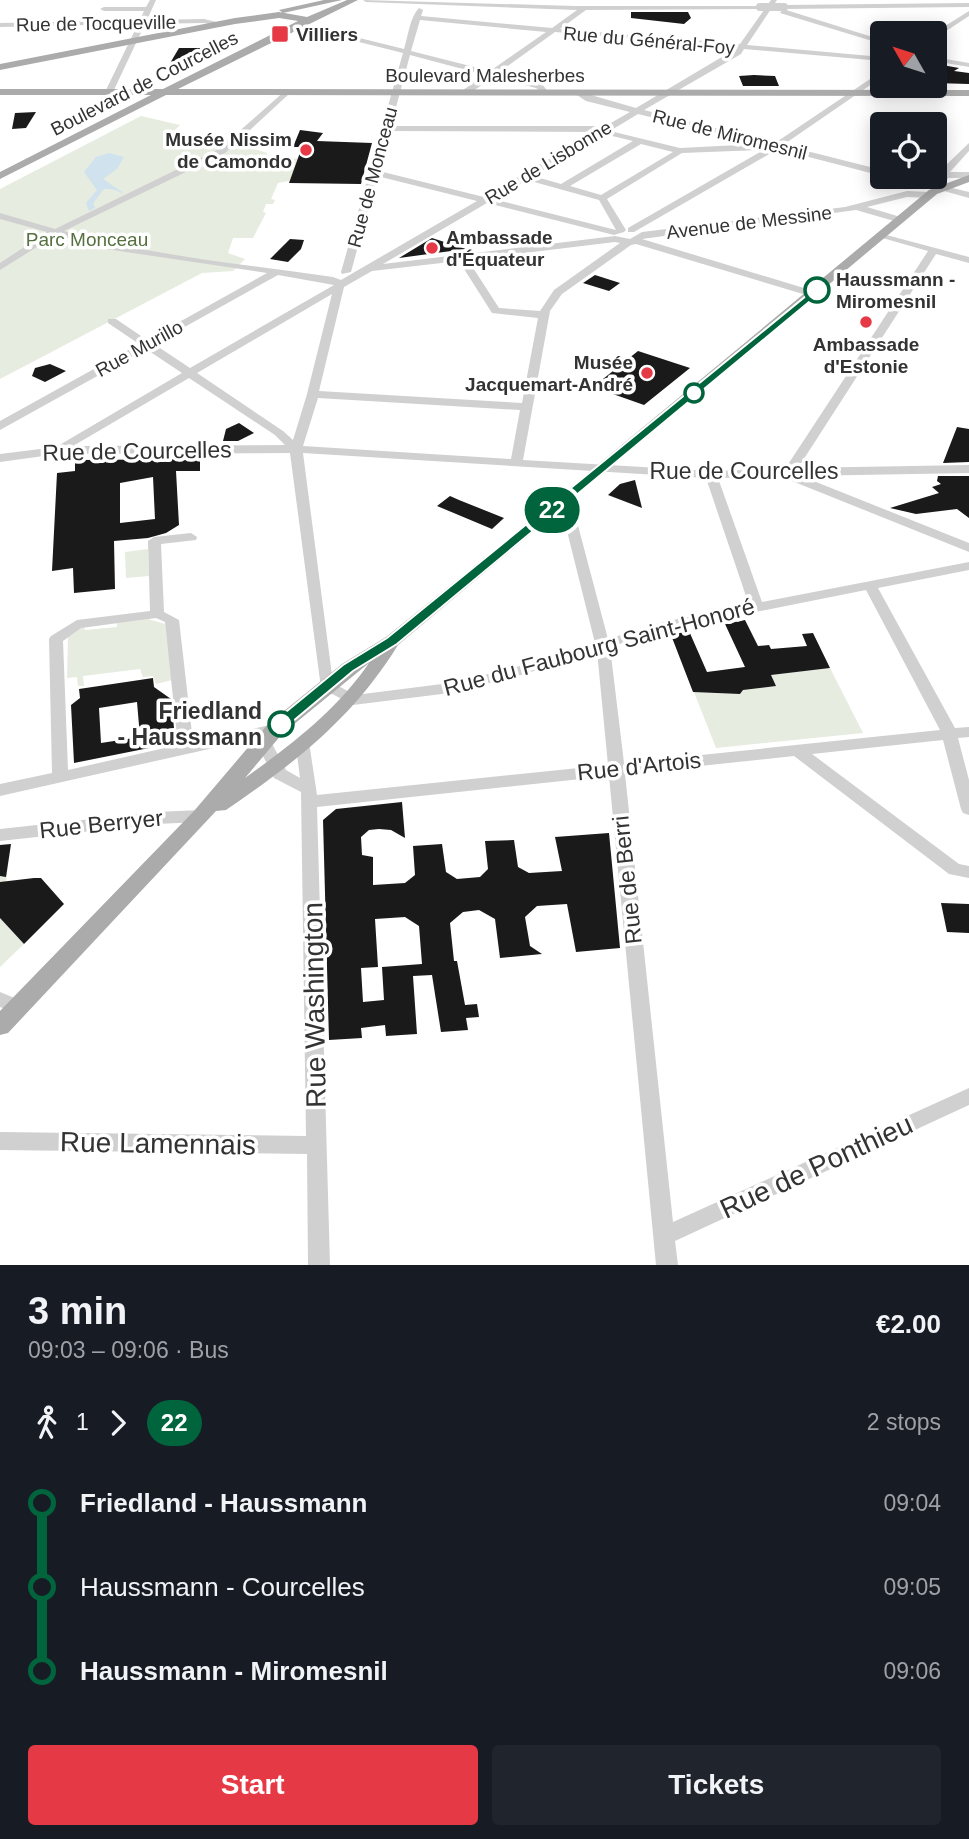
<!DOCTYPE html>
<meta charset="utf-8">
<style>
body{margin:0;font-family:Arial,sans-serif;background:#20242c;color:#f1f3f6;height:100vh;display:flex;flex-direction:column;font-size:26px;white-space:nowrap}
*{box-sizing:border-box;margin:0}
p{font-size:23px;color:#9ea1a6}
.icon{flex:none;width:38px;height:38px;fill:none;stroke:currentColor;stroke-width:2;stroke-linecap:round;stroke-linejoin:round}
.map{position:relative;height:1265px;overflow:hidden}
.drawer{display:flex;flex-direction:column;background:#171b24;flex:1}
.drawer>*{flex:none}
.badge{padding:0 14px;border-radius:23px;font-size:24px;line-height:46px}
.needle{width:46px;rotate:309deg}
.fabs{position:absolute;left:870px;top:21px;display:grid;gap:14px}
.fabs a{display:grid;place-items:center;width:77px;height:77px;border-radius:7px;background:#171b24;box-shadow:0 4px 18px #0003;font-size:35px}
.map>.badge{position:absolute;translate:-50% -50%;box-shadow:0 0 0 4px #fff}
.legs{display:flex;align-items:center;gap:10px;height:77px;padding:0 28px;font-size:23px}
.legs p{margin-inline-start:auto}
.headline{display:flex;align-items:center;justify-content:space-between;height:119px;padding:0 28px}
h1{font-size:38px;font-weight:800;line-height:52px}
.cta{display:flex;gap:14px;margin-top:auto;padding:14px 28px}
.cta a{flex:1;height:80px;border-radius:7px;background:#e63946;color:#fff;font-size:28px;font-weight:800;line-height:80px;text-align:center}
.cta a+a{background:#20242c;color:#f1f3f6}
ul{padding:0 28px;list-style:none}
li{display:flex;align-items:center;gap:24px;height:84px;font-size:26px}
li i{display:grid;place-items:center;width:10px;height:100%;margin:0 9px;background:currentColor}
li i::after{content:'';width:18px;height:18px;margin:-9px;border:5px solid;border-radius:50%;background:#171b24}
li p{margin-inline-start:auto}
li:first-child i{background:linear-gradient(#0000 50%,currentColor 0)}
li:last-child i{background:linear-gradient(currentColor 50%,#0000 0)}
.map>svg:first-child{display:block}
.green{fill:#e6ecdf}
.water{fill:#cfe2ee}
.building{fill:#1a1a1a;fill-rule:evenodd}
.lines{fill:none;stroke-linecap:round;stroke-linejoin:round}
.minor{fill:#d0d0d0;fill-rule:evenodd}
.major{fill:#ababab;fill-rule:evenodd}
.minor-bridge{stroke:#d0d0d0;stroke-width:8}
.line-1{fill:#00643c;stroke:#fff;stroke-width:2}
.poi-dot{fill:#e63946;stroke:#fff;stroke-width:2.5}
.stop-1-dot{fill:#fff;stroke:#00643c;stroke-width:3.5}
.labels{text-anchor:middle;stroke-width:7;stroke-linejoin:round;paint-order:stroke}
.far-street-label{font-size:19px;fill:#333;stroke:#fff}
.far-poi-label{font-size:19px;font-weight:bold;fill:#333;stroke:#fff;text-anchor:start}
.far-park-label{font-size:19px;fill:#56703f;stroke:#fff}
.far-stop-label{font-size:19px;font-weight:bold;fill:#333;stroke:#fff;text-anchor:start}
.street-label{font-size:23px;fill:#333;stroke:#fff}
.stop-label{font-size:23px;font-weight:bold;fill:#333;stroke:#fff;text-anchor:end}
.near-street-label{font-size:28px;fill:#333;stroke:#fff}
</style>
<div class="map">
<svg width="969" height="1265" viewBox="0 0 969 1265">
<rect width="100%" height="100%" fill="#fff"/>
<path class="green" d="M141,116L180,125L173,132L200,138H253L248,147L267,153L266,158L325,159L294,180L278,183L271,199L275,200L273,204H266L263,212L266,213L253,238H233L228,253L245,259L233,271L202,273L0,379V189Z
M148,549L149,576L126,578L125,552Z
M148,619L165,624L172,680L156,684L153,676L143,677L140,669L83,676L84,686H78L77,677L67,678L68,636L76,628L84,627L85,630L117,627V623Z
M830,668L863,733L716,748L694,692L740,694L743,690L776,686L771,675Z
M11,844L1,919L24,944L0,967V845Z"/>
<path class="water" d="M109,153L124,157L117,169L103,179L125,194L112,189H104L93,203L95,208L89,211L86,203L97,190L84,172L96,157Z"/>
<path class="building" d="M631,12H688L691,18L684,24L631,18Z
M179,48H227L179,73L166,70Z
M942,65L959,68L954,71L969,73V84L934,83V70Z
M754,75L775,76L779,86H743L739,76Z
M36,112L26,128L12,129L15,113Z
M300,130L323,133L317,141L372,143L361,184L289,183L302,147H293Z
M432,238L466,249L399,258Z
M290,239L304,240L301,249L288,262L270,259Z
M595,275L620,283L609,291L583,283Z
M638,351L690,368L644,405L593,387Z
M50,364L66,371L45,382L32,376L35,368Z
M239,423L254,433L238,441H223L226,429Z
M957,427L969,429V462L943,463Z
M200,459V471H176L179,525L166,533L148,538L114,541L115,589L74,593L73,568L52,571L57,473L75,471V461L79,460ZM153,477L155,519L120,523V483Z
M938,476H969V518L957,509L916,514L890,508L939,493L932,487L941,484L937,481Z
M635,480L642,508L608,495L620,484Z
M450,496L459,500L504,518L492,529L437,506Z
M745,620L758,646L769,645L771,649L807,646L802,634L813,633L830,668L771,675L776,686L743,690L740,694L693,692L671,635L689,631L707,672L745,667L725,624Z
M153,678L154,687L171,699L174,728L167,729L169,744L74,763L71,705L80,698L79,689ZM137,702L140,737L101,743L99,708Z
M402,802L405,838L391,830L379,829L369,830L361,837L362,855L373,857V885L405,883L415,875L413,846L442,844L446,872L457,879L480,877L488,869L485,841L514,840L518,867L529,873L562,871L555,837L609,833L620,948L576,952L567,904L537,906L525,917L530,946L542,954L500,958L495,919L479,910L463,912L450,923L454,961H457L465,1005L477,1004L479,1017L466,1018L468,1030L441,1032L432,975L413,976L417,1034L386,1036L385,1025L361,1028L362,1038L329,1040L323,820L336,809ZM405,917L419,926L422,964L382,967L384,1000L363,1002L361,968L378,967L375,919Z
M11,844L6,877L0,876V845Z
M34,878H41L64,904L24,944L0,918V882Z
M941,903L969,904V933L947,932Z"/>
<g class="lines">
<path class="minor" d="M150,0H156L147,20L204,19L225,24L221,26L204,23L145,24L113,92L109,94L105,92L138,24L0,27V23L140,20L144,11H104L100,9L104,7H146Z
M363,0L575,6H762L760,9L586,10L560,29L740,44L771,0H777L747,45L882,57V61L744,49L741,54L644,110L775,143L882,71V77L783,145L882,170V176L778,149L634,232H628V228L769,147L763,146V149L760,150L682,153L607,199L626,230L624,232L614,235L487,203L383,264L615,236L630,239L642,232L845,207L907,191L929,192L934,195L929,198L907,197L867,207L904,218L906,220L901,223L856,210L642,239L817,292V296L813,297L636,244L631,245L562,294L550,311L523,460L711,471L785,469L928,251L879,237V233L969,257V263L936,254L798,468L969,465V473L801,476L969,543V552L792,481L791,477L718,478L762,602L969,562V570L878,588L955,728L969,727V737L958,738L969,780V815L963,813L961,809L943,740L812,754L959,864L969,866V878L949,874L794,756L625,774L673,1222L969,1088V1105L675,1241L678,1265H656L609,776L317,807L330,1265H308L307,1154L0,1150V1132L306,1136L301,792L274,778L256,742L259,738H269L286,770L300,778L296,746L299,742H309L317,795L608,765L597,651L521,675L450,693L353,705L321,688L290,453L58,454L0,462V454L56,447L182,373L146,349L0,430V421L139,344L108,323V319H116L147,340L267,273L106,249L56,235L0,270V263L47,232L0,219V213L55,229L219,149L286,90L290,92L289,94L225,153L64,231C151,256 244,264 333,277L341,280L477,201L377,176L351,272L342,274L341,272L403,53L295,26V22L404,49C408,36 410,17 419,8L423,10L421,16L552,28L577,10L366,2ZM420,20L546,32L490,71L411,51ZM555,32L737,48L636,108L577,91V95L586,101L630,112L602,128L594,126H391L410,55L485,75L463,90V94H469L493,77L536,88L545,95L549,93L542,84L498,73ZM638,114L759,144L680,148L610,131ZM390,131L594,132H595L484,197L379,171ZM604,134L633,141L561,184L533,176ZM641,144L673,152L601,195L570,186ZM527,180L599,200L616,230L493,199ZM615,242L620,243L554,290L540,311L499,308L468,260ZM459,261L492,313L538,318L522,403L319,391L344,287L372,271ZM278,275L334,285L190,368L154,344ZM332,294L307,394L293,440L283,431L197,373ZM189,378L275,435L285,445L73,446ZM318,398L520,410L511,459L303,446ZM303,453L706,478L749,605L663,622L608,639L571,499L565,495L559,499L595,643L513,668L450,683L355,695L333,683ZM866,590L940,730L624,763L610,647L665,630Z
M969,3V7L784,9L780,7L784,5Z
M783,9L882,40V44L780,13Z
M969,11V16L934,39V33Z
M934,57L969,63V67L934,61Z
M969,143V151L950,172H969V178H948L944,186L969,192V198L894,177H908L936,184L945,166Z
M191,533L197,537L196,540L161,544L164,612L179,620L193,742L275,724L280,725L283,729L280,733L0,796V784L52,773L49,639L51,636L77,620L150,611L148,541L154,537ZM156,618L165,622L178,745L68,770L63,641L81,628Z
M201,810L207,812L209,816L207,820L201,822L156,824L0,841V829L156,812Z
M0,992L24,1002L27,1007L24,1012L18,1014L0,1007Z"/>
<path class="major" d="M324,0H342L283,13L279,10Z
M347,0H358L178,89L969,90V96L166,95L0,179V172L151,95H0V89H163L298,21L279,18L235,24L0,70V64L235,18L279,12L307,17Z
M969,175V182L937,194L398,645C353,718 296,762 226,810L216,811L8,1033L0,1035V1011L194,811L268,724L342,664L386,637L524,526L929,190ZM369,663C337,710 291,745 245,778L282,734Z"/>
<path class="minor-bridge" d="M760,7H784"/>
</g>
<path class="line-1" d="M817,287L821,292L397,644L353,671L286,727H276V720L343,665L387,638Z"/>
<g class="poi-dot">
<rect x="271" y="25" width="18" height="18" rx="3.5"/>
<circle cx="306" cy="150" r="7"/>
<circle cx="432" cy="248" r="7"/>
<circle cx="866" cy="322" r="7"/>
<circle cx="647" cy="373" r="7"/>
</g>
<g class="stop-1-dot">
<circle cx="817" cy="290" r="12"/>
<circle cx="694" cy="393" r="9"/>
<circle cx="281" cy="724" r="12"/>
</g>
<g class="labels">
<g class="far-street-label">
<text transform="translate(96 23) rotate(-1)" y="7">Rue de Tocqueville</text>
<text transform="translate(649 40) rotate(5)" y="7">Rue du Général-Foy</text>
<text x="485" y="82">Boulevard Malesherbes</text>
<text transform="translate(144 83) rotate(-27)" y="7">Boulevard de Courcelles</text>
<text transform="translate(730 134) rotate(14)" y="7">Rue de Miromesnil</text>
<text transform="translate(548 162) rotate(-31)" y="7">Rue de Lisbonne</text>
<text transform="translate(372 177) rotate(-75)" y="7">Rue de Monceau</text>
<text transform="translate(749 222) rotate(-7)" y="7">Avenue de Messine</text>
<text transform="translate(139 348) rotate(-29)" y="7">Rue Murillo</text>
</g>
<g class="far-poi-label">
<text x="296" y="41">Villiers</text>
<text x="292" y="146" text-anchor="end">Musée Nissim<tspan x="292" dy="22">de Camondo</tspan></text>
<text x="446" y="244">Ambassade<tspan x="446" dy="22">d'Équateur</tspan></text>
<text x="866" y="351" text-anchor="middle">Ambassade<tspan x="866" dy="22">d'Estonie</tspan></text>
<text x="633" y="369" text-anchor="end">Musée<tspan x="633" dy="22">Jacquemart-André</tspan></text>
</g>
<g class="far-park-label">
<text x="87" y="246">Parc Monceau</text>
</g>
<g class="far-stop-label">
<text x="836" y="286">Haussmann -<tspan x="836" dy="22">Miromesnil</tspan></text>
</g>
<g class="street-label">
<text transform="translate(137 451) rotate(-1)" y="8">Rue de Courcelles</text>
<text x="744" y="479">Rue de Courcelles</text>
<text transform="translate(599 647) rotate(-15)" y="8">Rue du Faubourg Saint-Honoré</text>
<text transform="translate(639 766) rotate(-6)" y="8">Rue d'Artois</text>
<text transform="translate(101 824) rotate(-6)" y="8">Rue Berryer</text>
<text transform="translate(627 880) rotate(-96)" y="8">Rue de Berri</text>
</g>
<g class="stop-label">
<text x="262" y="719">Friedland<tspan x="262" dy="26">- Haussmann</tspan></text>
</g>
<g class="near-street-label">
<text transform="translate(314 1005) rotate(-91)" y="10">Rue Washington</text>
<text transform="translate(158 1143) rotate(1)" y="10">Rue Lamennais</text>
<text transform="translate(816 1166) rotate(-25)" y="10">Rue de Ponthieu</text>
</g>
</g>
</svg>
<div class="fabs">
<a><svg class="needle" viewBox="-14 -14 28 28"><path d="M0-13l5 13h-10z" fill="#e53935"/><path d="M0 13l5-13h-10z" fill="#9ea1a6"/></svg></a>
<a><svg class="icon" aria-label="locate" viewBox="0 0 24 24"><circle cx="12" cy="12" r="6"/><path d="M12 2v4M12 18v4M2 12h4M18 12h4"/></svg></a>
</div>
<b class="badge" style="left:552px;top:510px;background:#00643c;color:#fff">22</b>
</div>
<section class="drawer">
<div class="headline"><div><h1>3 min</h1><p>09:03 – 09:06 · Bus</p></div><b>€2.00</b></div>
<div class="legs"><svg class="icon" aria-label="walk" viewBox="0 0 24 24"><circle cx="13" cy="4" r="2"/><path d="M13 8l-2 6 4 7M11 14l-3 7M7 12l3-4h3l4 4"/></svg>1<svg class="icon" aria-label="forward" viewBox="0 0 24 24"><path d="M9 5l7 7-7 7"/></svg><b class="badge" style="background:#00643c;color:#fff">22</b><p>2 stops</p></div>
<ul>
<li><i style="color:#00643c"></i><b>Friedland - Haussmann</b><p>09:04</p></li>
<li><i style="color:#00643c"></i><span>Haussmann - Courcelles</span><p>09:05</p></li>
<li><i style="color:#00643c"></i><b>Haussmann - Miromesnil</b><p>09:06</p></li>
</ul>
<div class="cta"><a>Start</a><a>Tickets</a></div>
</section>
